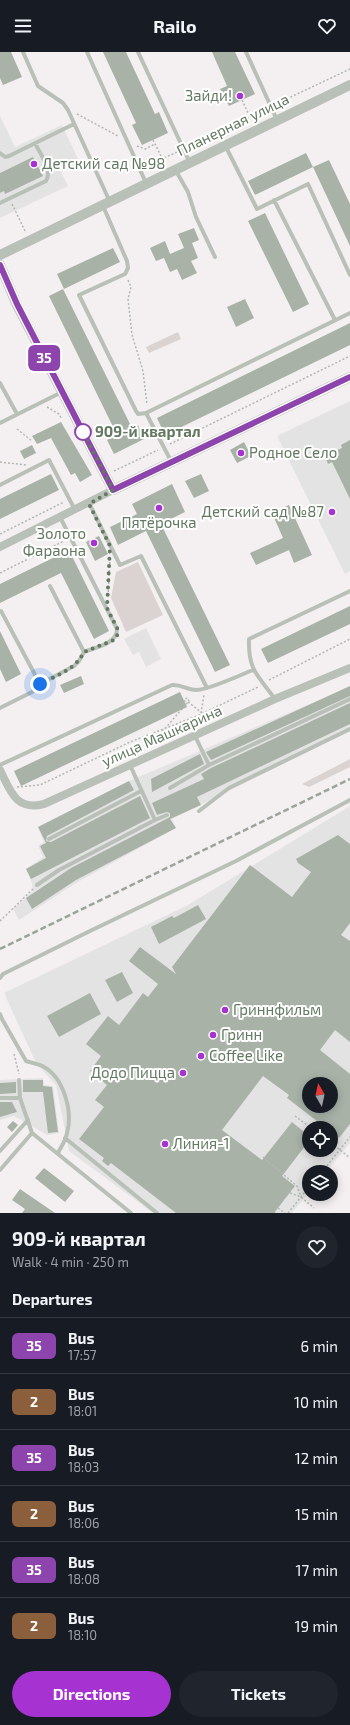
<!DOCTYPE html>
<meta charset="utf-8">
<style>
body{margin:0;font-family:"Exo 2",sans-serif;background:#20242c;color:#f1f3f6;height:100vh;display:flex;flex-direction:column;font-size:15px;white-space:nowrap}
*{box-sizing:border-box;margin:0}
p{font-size:13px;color:#9ea1a6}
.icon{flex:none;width:22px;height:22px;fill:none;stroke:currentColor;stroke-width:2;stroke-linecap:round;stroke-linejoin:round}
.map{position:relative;height:1161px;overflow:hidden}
.panel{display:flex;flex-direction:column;background:#171b24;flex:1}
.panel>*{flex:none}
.badge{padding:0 8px;border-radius:6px;font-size:14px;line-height:26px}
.needle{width:26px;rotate:351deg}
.fabs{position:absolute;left:302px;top:1025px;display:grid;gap:8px}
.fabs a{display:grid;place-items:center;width:36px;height:36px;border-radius:50%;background:#171b24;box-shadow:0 2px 10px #0003;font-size:20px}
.you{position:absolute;width:20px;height:20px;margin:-10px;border:3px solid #fff;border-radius:50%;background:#1a73e8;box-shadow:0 0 0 6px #1a73e833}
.map>.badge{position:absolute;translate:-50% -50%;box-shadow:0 0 0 2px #fff}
h2{padding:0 12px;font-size:15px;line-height:36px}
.round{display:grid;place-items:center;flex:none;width:42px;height:42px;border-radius:21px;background:#20242c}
.summary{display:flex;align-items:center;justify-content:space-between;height:68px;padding:0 12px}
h1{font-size:19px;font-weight:700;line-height:30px}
.primary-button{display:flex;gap:8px;margin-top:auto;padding:8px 12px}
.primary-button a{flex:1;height:46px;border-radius:24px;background:#a632d2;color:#fff;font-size:16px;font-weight:700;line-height:46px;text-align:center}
.primary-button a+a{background:#20242c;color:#f1f3f6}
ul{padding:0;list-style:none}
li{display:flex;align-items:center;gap:12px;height:56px;padding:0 12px;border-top:1px solid #363941}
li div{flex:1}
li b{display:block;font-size:15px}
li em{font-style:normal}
li .badge{min-width:44px;font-weight:700;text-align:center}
header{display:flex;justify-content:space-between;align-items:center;height:52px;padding:0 12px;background:#171b24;font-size:18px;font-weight:700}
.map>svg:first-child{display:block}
.built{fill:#e4e3e3;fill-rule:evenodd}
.green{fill:#dad3d1}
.building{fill:#a8b2a7;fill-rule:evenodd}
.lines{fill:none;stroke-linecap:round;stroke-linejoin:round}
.path{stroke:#b1b7b1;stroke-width:1.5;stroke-dasharray:2 2;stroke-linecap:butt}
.service{stroke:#b9c0b8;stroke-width:4}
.minor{stroke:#b9c0b8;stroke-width:8}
.tertiary{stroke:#b9c0b8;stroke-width:10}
.rail{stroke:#9aa499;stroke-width:2.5;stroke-dasharray:6 3;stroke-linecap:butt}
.line-casing{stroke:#fff;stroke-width:9}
.line{stroke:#8e44ad;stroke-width:6}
.walk{stroke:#637961;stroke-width:4;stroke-dasharray:0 7.2}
.poi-dot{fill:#a632d2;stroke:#fff;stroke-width:1.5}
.stop-dot{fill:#fff;stroke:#8e44ad;stroke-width:2}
.labels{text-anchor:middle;stroke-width:4;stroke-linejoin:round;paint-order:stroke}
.poi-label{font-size:15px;fill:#637961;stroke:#fff;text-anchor:start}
.street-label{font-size:15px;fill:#637961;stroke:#fff}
.stop-label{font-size:15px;font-weight:bold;fill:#637961;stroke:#fff;text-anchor:start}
</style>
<header><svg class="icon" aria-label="menu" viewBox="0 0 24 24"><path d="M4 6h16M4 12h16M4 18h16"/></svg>Railo<svg class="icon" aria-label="heart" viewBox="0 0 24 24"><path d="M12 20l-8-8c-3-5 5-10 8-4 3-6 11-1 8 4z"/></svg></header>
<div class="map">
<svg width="350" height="1161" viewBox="0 0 350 1161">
<rect width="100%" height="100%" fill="#f4f0f2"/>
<path class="built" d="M0,64L15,95L62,73L78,107L59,116L68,134L0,166Z
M350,349V519L345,522L277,384Z
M146,576L161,607L146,615L139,600L133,603L124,587Z
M350,635V679L172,767L176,776L76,831L19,868L13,857L33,839L32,831L26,817L43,805L38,794L44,790L38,775L129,729Z
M350,754V1091L326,1120H309V1141L292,1161H153L69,1099L56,1033L36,1011L4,941L188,853ZM309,1032H331V1054H309ZM309,1076H331V1098H309Z
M43,1026L44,1033L53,1034L59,1081L47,1083L14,1064L0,1068V1028Z"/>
<path class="green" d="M178,280L181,287L149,301L146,295Z
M138,510L163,563L126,580L111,546L116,520Z
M350,707V715L309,735L302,732Z"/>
<path class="building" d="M0,0H11L22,25L3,33L0,26Z
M103,0H126L155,62L159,60L168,81L142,93L132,73L136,71Z
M212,0H235L255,42L229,54L220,37L227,34Z
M306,101L313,115L255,143L248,129Z
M33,105L43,124L5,142L4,139L0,141V121Z
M329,108L350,152V194L313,115Z
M265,161L309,252L293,260L248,169Z
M194,176L199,188L192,191L198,206L191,209L197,221L182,228L177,217L170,220L164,206L156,209L150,196L165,189L170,202L184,196L178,182Z
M113,196L120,210L64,237L57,222Z
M63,237L132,376L138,373L144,387L114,402L107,388L117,383L49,244Z
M245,247L254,266L236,275L227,255Z
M350,271V293L165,383L157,366Z
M61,370L92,423L80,430L75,421L71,423L51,386L37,392L32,384Z
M350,388V447L332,410L328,412L325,404L342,396L341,393Z
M244,390L251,404L237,411L230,398Z
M32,393L36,401L24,407L20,399Z
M51,422L59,438L0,467V447Z
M201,422L209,439L194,446L185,429Z
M172,432L185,460L161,472L230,613L215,620L146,479L118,493L110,475L137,462L132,452Z
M289,453L312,503L294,511L289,498L256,513L250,501L283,486L272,461Z
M99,484L108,502L95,509L86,490Z
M69,498L109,579L94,587L61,521L0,551V532Z
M350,554V572L268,611L261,597Z
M0,579L21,622L6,630L0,617Z
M81,624L84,632L64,641L60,633Z
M350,634V644L211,708L206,700Z
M180,640L187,655L21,734L14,719Z
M350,651V672L197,745L201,753L170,767L176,776L76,828L32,857L26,846L71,816L170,765V761L167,760L157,763L152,751L204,727L201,722L211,716Z
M200,702L204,712L152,740L151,727Z
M129,729L134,738L47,784L46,789L51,790L140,744L150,766L31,827L26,817L46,806L40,794L46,791L38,775Z
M338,783L350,792V871L341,883L350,889V990L335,978L320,998L350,1022V1072L339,1086L331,1080V1076H326L287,1046L289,1043L263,1024L222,1078L262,1108L292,1070L309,1084V1089L282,1124L295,1134L274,1161H176L111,1111L108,1114L102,1109L104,1106L79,1087L104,1055L95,1048L107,1033L90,1019L101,1004L86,992L108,964L119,973L143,941L148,945L158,932L129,909L140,895L176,922L172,915L250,813L292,845L311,820L298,811L296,807ZM309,1032H331V1054H309Z
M198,853L206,867L159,892L151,875L172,864L174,866Z
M122,920L133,941L117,950L105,928Z
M90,941L101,962L59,985L47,964Z
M23,1028H43V1034L52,1035L58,1080L48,1081L43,1040H23Z
M16,1030V1041L0,1042V1031Z
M0,1050H12L17,1060L0,1065Z
M13,1069L18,1073L12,1080L7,1075Z
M44,1116L74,1139L65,1150L35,1126Z
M20,1137L55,1161H22L25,1157L12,1148Z"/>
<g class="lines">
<path class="path" d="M242,48L250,65
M276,52L350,17
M77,62L118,84
M153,88L162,106
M137,94L145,97L155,92
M189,94L265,58
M146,114L177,100
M12,152L26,181
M128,228L131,235L128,247L132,283L143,319L147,353
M47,355L59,362L62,367
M17,377L32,389
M170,392L350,304
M0,410L26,413
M114,419L158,398
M0,482L64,450
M0,521L64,489
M108,544L110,508
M269,628L350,587
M188,650L201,660
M199,673L204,643
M154,693L161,681L189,649L187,646L184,648L186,651
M17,735L40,733L130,690L197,664L258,635
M0,869L33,837
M14,1002L19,1022
M295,1064L311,1076
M331,1091L350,1106
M263,1105L297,1134L301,1145
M322,1120L350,1085
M290,1141L301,1145L314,1156
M278,1156L285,1161
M274,1160L275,1161
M288,1161L309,1135"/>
<path class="service" d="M23,0L38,34L63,51L68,58L110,150
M87,0L146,131
M138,0L190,111
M246,0L277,68
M226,95L257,157L308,132L350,223
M0,101L5,105L9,104L74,72
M176,119L188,140L196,165L215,205
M274,148L335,268
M0,151L46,129C53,118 40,102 35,91
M103,154L127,209L128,216L125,222L79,243L136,359L138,362L146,361L171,409
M0,331L17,362
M146,361L350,261
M0,371L62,340
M0,433L49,408L75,458
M89,451L120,513L141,504L207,636
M50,534L84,600
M1,559L40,632
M275,647C258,623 248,619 249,587L350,539
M0,656L32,640L40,632L74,614L79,609L84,600C96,595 117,592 117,577L60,465
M0,713L172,633C181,632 187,638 196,638C209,638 240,623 253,618
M209,713L350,647
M170,736L209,713L195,684
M199,759L229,736L350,677
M155,768L167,763
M49,787L141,739
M37,833L59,818L155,768L130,713
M0,926L3,922L90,879L236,809L350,748
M0,962L2,967L26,1009C32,1011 39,1012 44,1015C64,1026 73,1060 67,1081C66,1088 61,1095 58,1101
M19,1028L20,1046L32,1081
M0,1046H20
M65,1086L157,1161
M0,1099L28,1068
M0,1118L32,1081L131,1161"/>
<path class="minor" d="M0,495L113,438
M0,718C11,740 16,759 44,752L275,647L350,616"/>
<path class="tertiary" d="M0,203L350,33
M0,213L17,253L113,438L350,325"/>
<path class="rail" d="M0,897L350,727"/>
</g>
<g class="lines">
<g class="line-casing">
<path id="line" d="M0,213L17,252L113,438L350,325"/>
</g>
<use href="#line" class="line"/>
<path class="walk" d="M40,632C57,623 75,618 84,600L114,588L117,584L118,578L107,556L110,494L89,452L113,438L83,380"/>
</g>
<g class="poi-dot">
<circle cx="240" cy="44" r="4"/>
<circle cx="34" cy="112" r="4"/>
<circle cx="241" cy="401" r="4"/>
<circle cx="159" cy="456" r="4"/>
<circle cx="332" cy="460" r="4"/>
<circle cx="94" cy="491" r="4"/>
<circle cx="225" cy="958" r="4"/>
<circle cx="213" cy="983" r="4"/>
<circle cx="201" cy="1004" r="4"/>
<circle cx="183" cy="1021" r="4"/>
<circle cx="165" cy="1092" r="4"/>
</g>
<circle class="stop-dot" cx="83" cy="380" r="8"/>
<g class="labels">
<g class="poi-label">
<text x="232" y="49" text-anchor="end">Зайди!</text>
<text x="42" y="117">Детский сад №98</text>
<text x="249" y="406">Родное Село</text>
<text x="324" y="465" text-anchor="end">Детский сад №87</text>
<text x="159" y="476" text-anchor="middle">Пятёрочка</text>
<text x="86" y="487" text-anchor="end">Золото<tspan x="86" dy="17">Фараона</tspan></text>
<text x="233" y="963">Гриннфильм</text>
<text x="221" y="988">Гринн</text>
<text x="209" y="1009">Coffee Like</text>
<text x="175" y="1026" text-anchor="end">Додо Пицца</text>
<text x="173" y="1097">Линия-1</text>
</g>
<g class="street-label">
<text transform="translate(233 73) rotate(-26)" y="5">Планерная улица</text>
<text transform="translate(162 684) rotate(-24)" y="5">улица Машкарина</text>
</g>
<g class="stop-label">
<text x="95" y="385">909-й квартал</text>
</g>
</g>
</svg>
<div class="fabs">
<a><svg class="needle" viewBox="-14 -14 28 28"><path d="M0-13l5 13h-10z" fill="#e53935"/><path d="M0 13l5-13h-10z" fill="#9ea1a6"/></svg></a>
<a><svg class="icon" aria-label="locate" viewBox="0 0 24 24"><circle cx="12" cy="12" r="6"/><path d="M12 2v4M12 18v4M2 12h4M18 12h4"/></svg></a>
<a><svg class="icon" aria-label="layers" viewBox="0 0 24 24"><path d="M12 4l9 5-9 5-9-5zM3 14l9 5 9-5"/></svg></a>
</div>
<div class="you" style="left:40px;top:632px"></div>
<b class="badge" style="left:44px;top:306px;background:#8e44ad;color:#fff">35</b>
</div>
<section class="panel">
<div class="summary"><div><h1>909-й квартал</h1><p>Walk · 4 min · 250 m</p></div><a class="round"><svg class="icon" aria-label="heart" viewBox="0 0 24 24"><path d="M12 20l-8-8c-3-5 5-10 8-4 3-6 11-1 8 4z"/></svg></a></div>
<h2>Departures</h2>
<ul>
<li><span class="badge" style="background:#8e44ad;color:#fff">35</span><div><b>Bus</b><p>17:57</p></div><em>6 min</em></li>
<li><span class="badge" style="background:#8b5e3c;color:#fff">2</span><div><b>Bus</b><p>18:01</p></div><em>10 min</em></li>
<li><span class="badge" style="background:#8e44ad;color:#fff">35</span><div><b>Bus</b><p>18:03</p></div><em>12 min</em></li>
<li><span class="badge" style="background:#8b5e3c;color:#fff">2</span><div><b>Bus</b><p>18:06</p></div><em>15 min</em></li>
<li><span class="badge" style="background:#8e44ad;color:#fff">35</span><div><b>Bus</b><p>18:08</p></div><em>17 min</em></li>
<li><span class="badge" style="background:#8b5e3c;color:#fff">2</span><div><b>Bus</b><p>18:10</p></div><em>19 min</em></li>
</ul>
<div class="primary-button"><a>Directions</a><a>Tickets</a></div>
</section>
